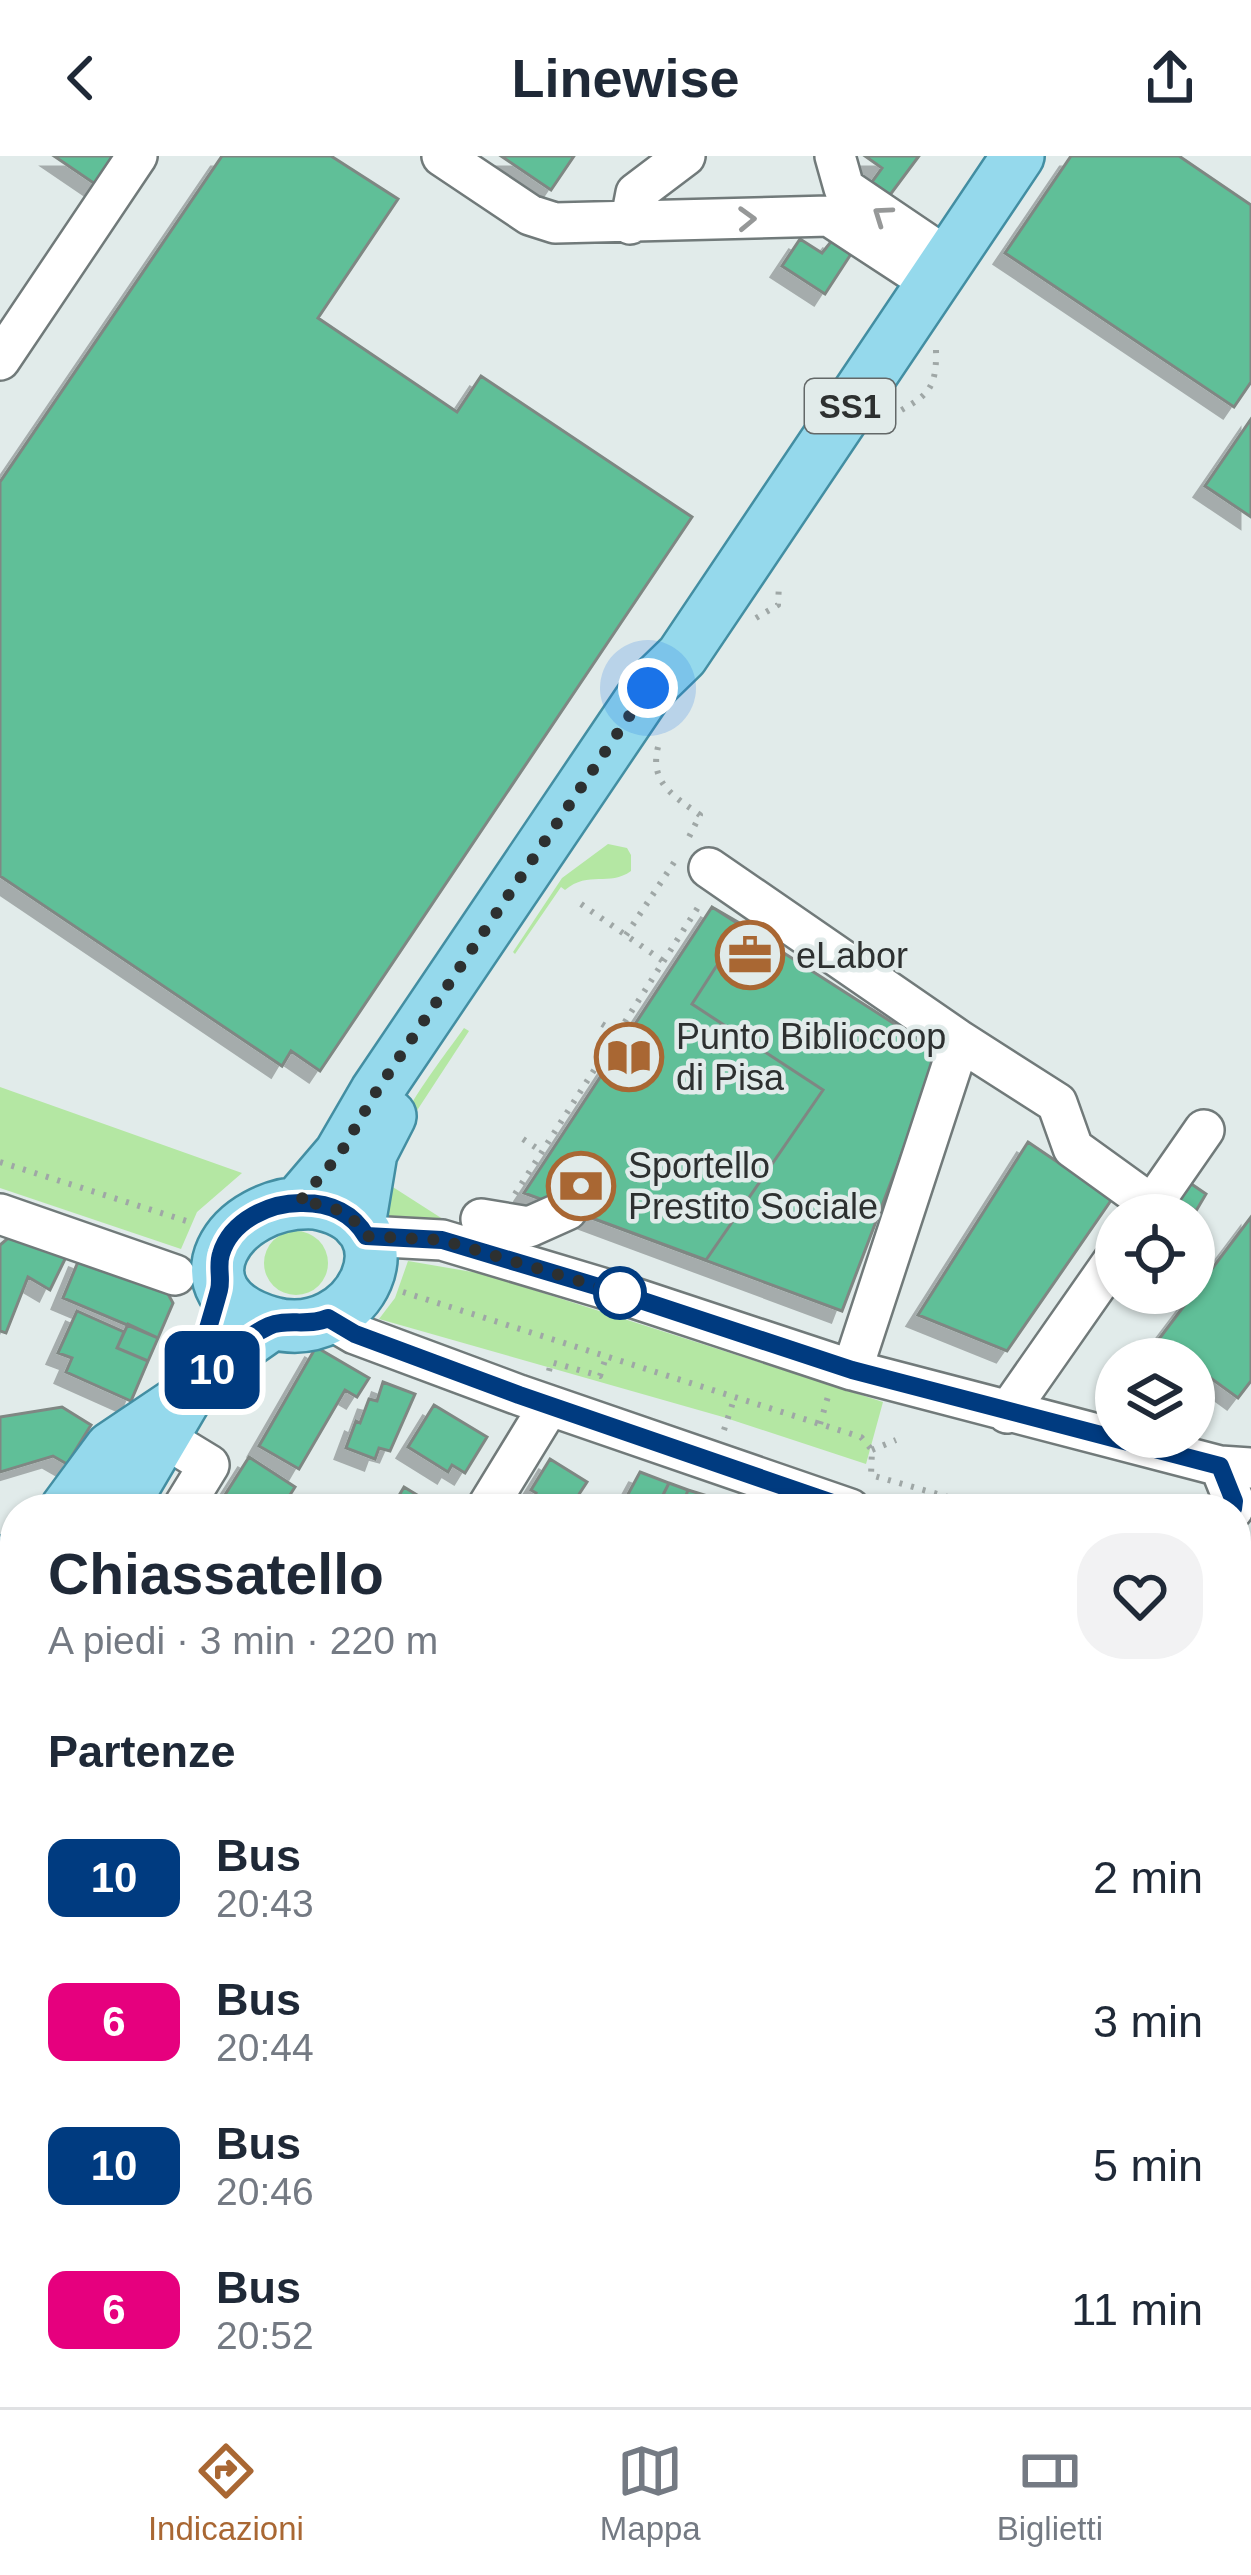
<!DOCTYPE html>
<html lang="it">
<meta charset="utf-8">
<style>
body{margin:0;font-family:Helvetica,sans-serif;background:#f2f2f3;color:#1f2937;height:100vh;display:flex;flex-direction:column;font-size:45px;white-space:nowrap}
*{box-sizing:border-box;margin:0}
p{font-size:39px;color:#747a83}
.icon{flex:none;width:66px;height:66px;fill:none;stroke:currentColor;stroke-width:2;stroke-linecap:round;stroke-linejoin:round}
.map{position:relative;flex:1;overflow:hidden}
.details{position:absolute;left:0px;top:1338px;width:1251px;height:915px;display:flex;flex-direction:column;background:#fff;border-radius:48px 48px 0 0;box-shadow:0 3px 9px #0004}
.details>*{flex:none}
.badge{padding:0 24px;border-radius:18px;font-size:42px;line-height:78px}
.fabs{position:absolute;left:1095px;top:1038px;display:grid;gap:24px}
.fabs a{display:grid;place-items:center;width:120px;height:120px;border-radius:50%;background:#fff;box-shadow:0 3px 9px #0004;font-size:60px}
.you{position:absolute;width:60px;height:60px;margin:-30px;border:9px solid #fff;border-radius:50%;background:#1a73e8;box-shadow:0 0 0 18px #1a73e833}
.map>.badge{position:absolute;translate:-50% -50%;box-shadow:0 0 0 6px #fff}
h2{padding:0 48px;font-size:45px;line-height:108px}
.round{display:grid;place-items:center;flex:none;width:126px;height:126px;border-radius:48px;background:#f2f2f3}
.summary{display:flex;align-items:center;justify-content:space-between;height:204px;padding:0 48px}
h1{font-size:57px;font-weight:800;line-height:90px}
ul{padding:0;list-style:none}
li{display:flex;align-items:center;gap:36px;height:144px;padding:0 48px}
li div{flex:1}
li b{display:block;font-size:45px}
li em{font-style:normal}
li .badge{min-width:132px;font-weight:700;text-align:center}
header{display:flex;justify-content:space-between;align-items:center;height:156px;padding:0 48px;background:#fff;font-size:54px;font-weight:800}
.tab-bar{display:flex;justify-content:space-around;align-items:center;height:168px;border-top:3px solid #e0e1e3;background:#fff;font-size:33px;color:#747a83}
.tab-bar a{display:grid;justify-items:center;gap:6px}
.tab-bar .on{color:#a96733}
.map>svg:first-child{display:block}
.green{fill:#b4e7a3}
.water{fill:#5a9cd4}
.building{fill:#60bf98;stroke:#7f8783;stroke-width:3;filter:url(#shadow)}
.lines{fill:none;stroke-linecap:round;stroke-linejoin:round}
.minor-casing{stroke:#717a7a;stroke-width:44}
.major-casing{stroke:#438ea2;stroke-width:56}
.path{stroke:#9fa7a6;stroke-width:6;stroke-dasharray:3 9;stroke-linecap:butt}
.minor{stroke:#fff;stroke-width:39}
.major{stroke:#95d9ec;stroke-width:51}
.oneway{stroke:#969898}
.line-casing{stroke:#fff;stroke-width:27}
.line{stroke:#003b80;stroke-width:18}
.walk{stroke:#2d3030;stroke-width:12;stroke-dasharray:0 21.6}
.stop-dot{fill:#fff;stroke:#003b80;stroke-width:6}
.labels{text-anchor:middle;stroke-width:9;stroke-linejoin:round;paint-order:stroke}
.shield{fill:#e1ebea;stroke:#636868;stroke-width:3}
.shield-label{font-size:33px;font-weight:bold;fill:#2d3030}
.poi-label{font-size:36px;fill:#2d3030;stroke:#e1ebea;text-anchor:start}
</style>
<header><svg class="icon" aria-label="back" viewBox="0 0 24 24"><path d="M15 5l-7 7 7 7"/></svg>Linewise<svg class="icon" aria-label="share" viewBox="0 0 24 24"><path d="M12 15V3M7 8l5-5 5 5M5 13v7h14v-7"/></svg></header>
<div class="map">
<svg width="1251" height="2251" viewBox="0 0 1251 2251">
<defs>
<filter id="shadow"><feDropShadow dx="-11" dy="11" stdDeviation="0" flood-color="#0004"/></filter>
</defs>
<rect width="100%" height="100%" fill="#e1ebea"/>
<path class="green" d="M608,688L627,692L631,699V715C609,731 589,714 565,734L561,731L515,798L513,796L562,722Z
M464,872L469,875L401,979L385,1026L449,1067C434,1070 416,1076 401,1073C320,1055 444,901 464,872Z
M0,931L242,1017L197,1056L181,1093L0,1032Z
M264 1107a32 32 0 1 1 64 0a32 32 0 1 1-64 0Z
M408,1105L484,1118L883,1246L866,1308L723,1261L379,1163L395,1142Z
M12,1600L15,1602V1695L0,1679V1619Z
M0,1768L15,1781V1874L0,1866Z"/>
<path class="water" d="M1251,1971V2042L1236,2055V1984Z
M0,1999L15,2007V2238H444L467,2251H0Z
M938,2238H1026L1011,2251H923Z"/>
<path class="building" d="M54,0H118L98,30Z
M222,0H331L398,43L318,162L457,256L481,220L692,361L320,915L291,895L282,910L0,720V326Z
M501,0H574L551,34Z
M865,0H919L890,39L872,26L882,12Z
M1071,0H1179L1251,49V226L1234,251L1005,97Z
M834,82L853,95L825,138L782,110L800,83L822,97Z
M1251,263V361L1205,330Z
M712,751L743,769L692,848L823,934L706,1104L524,1037Z
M712,751L940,897L842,1155L524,1037Z
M1028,986L1112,1043L1007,1195L918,1159Z
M1190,1027L1206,1038L1196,1055L1179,1044Z
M1251,1061V1225L1238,1242L1194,1210V1203H1185L1159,1183Z
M13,1078L67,1099L50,1134L28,1121L6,1177L0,1175V1089Z
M80,1101L167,1136L173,1147L158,1182L63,1142Z
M77,1155L124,1176L117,1192L148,1205L131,1245L66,1216L72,1202L58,1197Z
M128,1168L158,1182L148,1205L117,1192Z
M316,1191L369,1222L357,1241L345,1234L299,1313L259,1290Z
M383,1226L415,1238L390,1295L379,1292L375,1303L346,1292L356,1265L360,1267L369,1243L377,1245Z
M434,1249L487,1281L465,1317L452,1309L448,1316L408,1291Z
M62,1251L91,1269L67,1308L53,1300L0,1316V1261Z
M249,1301L295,1331L281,1353H216Z
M550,1303L587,1326L572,1349L579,1353H526L536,1337L531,1334Z
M640,1316L669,1327L656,1353H620Z
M669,1327L688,1334L681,1353H656Z
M404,1331L440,1353H391Z
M688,1334L727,1346L724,1353H681Z
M1237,1473L1251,1475V1534L1236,1531Z
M721,2238H768L782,2251H735Z"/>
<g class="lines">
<g class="minor-casing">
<path id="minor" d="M442,0L530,59L555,67L829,60L933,128
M835,0L844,32L949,103
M630,68L636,37L685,0
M0,204L137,0
M709,712L960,885L1057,947L1073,992L1152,1049
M0,1058L175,1119
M1145,1059L1204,974
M481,1063L529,1071L567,1054
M366,1080L442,1084L619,1137L852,1214L1220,1310L1251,1312
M328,1162L355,1178L519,1239L850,1353
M852,1214L960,885
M1007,1257L1116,1101
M163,1281L209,1309L182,1353
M1220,1310L1234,1345L1233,1353
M486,1353L549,1250
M1236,1424L1251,1430
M1236,2146L1251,2133
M1115,2251L1130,2238"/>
</g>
<g class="major-casing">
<path id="major" d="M299,1046L340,998L376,936L648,533L682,500L1018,0
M315,1047C421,1066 360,1191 272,1167C170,1138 227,1042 315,1047Z
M359,1069L371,997L390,960
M66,1353L111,1292L178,1247
M120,1353L190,1234L236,1193L273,1167
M0,1410L15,1402
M0,1547L15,1523
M0,1721L15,1736
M0,1893L15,1902
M638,2238L662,2251"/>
</g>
<path class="path" d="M891,260C926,240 937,236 936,194
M756,462L778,449L779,428
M658,591C649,627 674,640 700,659L687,685
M581,748L663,805
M626,779L677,702
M602,868L617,877
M523,983L541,995
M0,1006L193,1067
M515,1038L702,745
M403,1136L861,1281L872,1294L871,1319L990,1353
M549,1215L551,1206L600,1220L606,1201
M820,1268L829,1237
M724,1274L734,1243
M872,1294L896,1284
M1236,2099L1251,2086
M1067,2251L1077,2238"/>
<use href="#minor" class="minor"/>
<use href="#major" class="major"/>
</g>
<defs><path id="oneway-chevron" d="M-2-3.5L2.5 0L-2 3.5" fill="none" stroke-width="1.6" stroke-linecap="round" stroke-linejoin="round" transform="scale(3)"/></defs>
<g class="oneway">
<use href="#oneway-chevron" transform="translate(882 59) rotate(-145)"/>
<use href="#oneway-chevron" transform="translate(747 63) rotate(-2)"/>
</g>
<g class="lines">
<g class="line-casing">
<path id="line" d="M850,1353L519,1239L355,1178L328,1162C309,1171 286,1162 269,1170C239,1184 214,1212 190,1234C199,1200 210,1168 219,1134C222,1123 217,1110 221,1098C231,1064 271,1046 303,1047C330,1047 352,1056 366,1080L442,1084L619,1137L852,1214L1220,1310L1234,1345L1233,1353"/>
</g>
<use href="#line" class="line"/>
<path class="walk" d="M620,1137L442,1084L366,1080C351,1054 328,1048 299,1046L340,998L376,936L648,532"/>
</g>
<defs>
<g id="office-ring" transform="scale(3.45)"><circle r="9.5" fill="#e1ebea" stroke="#a96733" stroke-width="1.5"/><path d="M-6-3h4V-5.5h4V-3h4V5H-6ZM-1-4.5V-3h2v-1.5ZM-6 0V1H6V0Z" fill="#a96733"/></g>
<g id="library-ring" transform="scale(3.45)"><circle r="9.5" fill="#e1ebea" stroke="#a96733" stroke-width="1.5"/><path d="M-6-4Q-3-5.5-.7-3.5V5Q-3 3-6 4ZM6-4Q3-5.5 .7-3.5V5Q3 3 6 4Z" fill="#a96733"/></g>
<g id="bank-ring" transform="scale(3.45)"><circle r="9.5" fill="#e1ebea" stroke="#a96733" stroke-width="1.5"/><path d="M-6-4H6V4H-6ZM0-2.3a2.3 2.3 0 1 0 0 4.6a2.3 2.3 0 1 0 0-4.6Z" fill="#a96733"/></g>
</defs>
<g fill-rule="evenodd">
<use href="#office-ring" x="750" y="799"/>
<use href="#library-ring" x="629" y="901"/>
<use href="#bank-ring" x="581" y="1030"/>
</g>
<circle class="stop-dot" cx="620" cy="1137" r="24"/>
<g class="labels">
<rect class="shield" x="805" y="223" width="90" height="54" rx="9"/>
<g class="shield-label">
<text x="850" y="262">SS1</text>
</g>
<g class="poi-label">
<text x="796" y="812">eLabor</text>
<text x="676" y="893">Punto Bibliocoop<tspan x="676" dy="41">di Pisa</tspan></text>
<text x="628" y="1022">Sportello<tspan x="628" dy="41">Prestito Sociale</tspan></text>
</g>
</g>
</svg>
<div class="fabs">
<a><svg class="icon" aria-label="locate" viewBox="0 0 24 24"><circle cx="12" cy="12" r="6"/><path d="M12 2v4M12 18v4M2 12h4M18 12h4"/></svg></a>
<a><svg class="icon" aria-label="layers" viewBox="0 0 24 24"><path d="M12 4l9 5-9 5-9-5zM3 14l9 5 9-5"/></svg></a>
</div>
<div class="you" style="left:648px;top:532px"></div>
<b class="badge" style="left:212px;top:1214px;background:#003b80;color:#fff">10</b>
<section class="details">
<div class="summary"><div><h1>Chiassatello</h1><p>A piedi · 3 min · 220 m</p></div><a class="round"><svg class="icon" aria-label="heart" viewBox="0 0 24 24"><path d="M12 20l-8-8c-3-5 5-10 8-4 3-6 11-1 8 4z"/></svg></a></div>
<h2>Partenze</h2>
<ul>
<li><span class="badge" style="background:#003b80;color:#fff">10</span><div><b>Bus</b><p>20:43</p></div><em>2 min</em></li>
<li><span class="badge" style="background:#e6007e;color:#fff">6</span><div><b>Bus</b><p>20:44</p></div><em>3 min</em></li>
<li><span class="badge" style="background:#003b80;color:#fff">10</span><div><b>Bus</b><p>20:46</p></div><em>5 min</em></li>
<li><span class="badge" style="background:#e6007e;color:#fff">6</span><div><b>Bus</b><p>20:52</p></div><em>11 min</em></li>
</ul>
</section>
</div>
<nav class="tab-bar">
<a class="on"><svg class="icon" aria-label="directions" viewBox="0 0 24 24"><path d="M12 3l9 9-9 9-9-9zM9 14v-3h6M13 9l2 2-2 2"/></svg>Indicazioni</a>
<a><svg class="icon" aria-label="map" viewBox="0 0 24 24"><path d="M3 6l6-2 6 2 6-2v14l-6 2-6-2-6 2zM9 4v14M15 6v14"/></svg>Mappa</a>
<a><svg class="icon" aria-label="tickets" viewBox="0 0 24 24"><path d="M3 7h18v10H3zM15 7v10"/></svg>Biglietti</a>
</nav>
